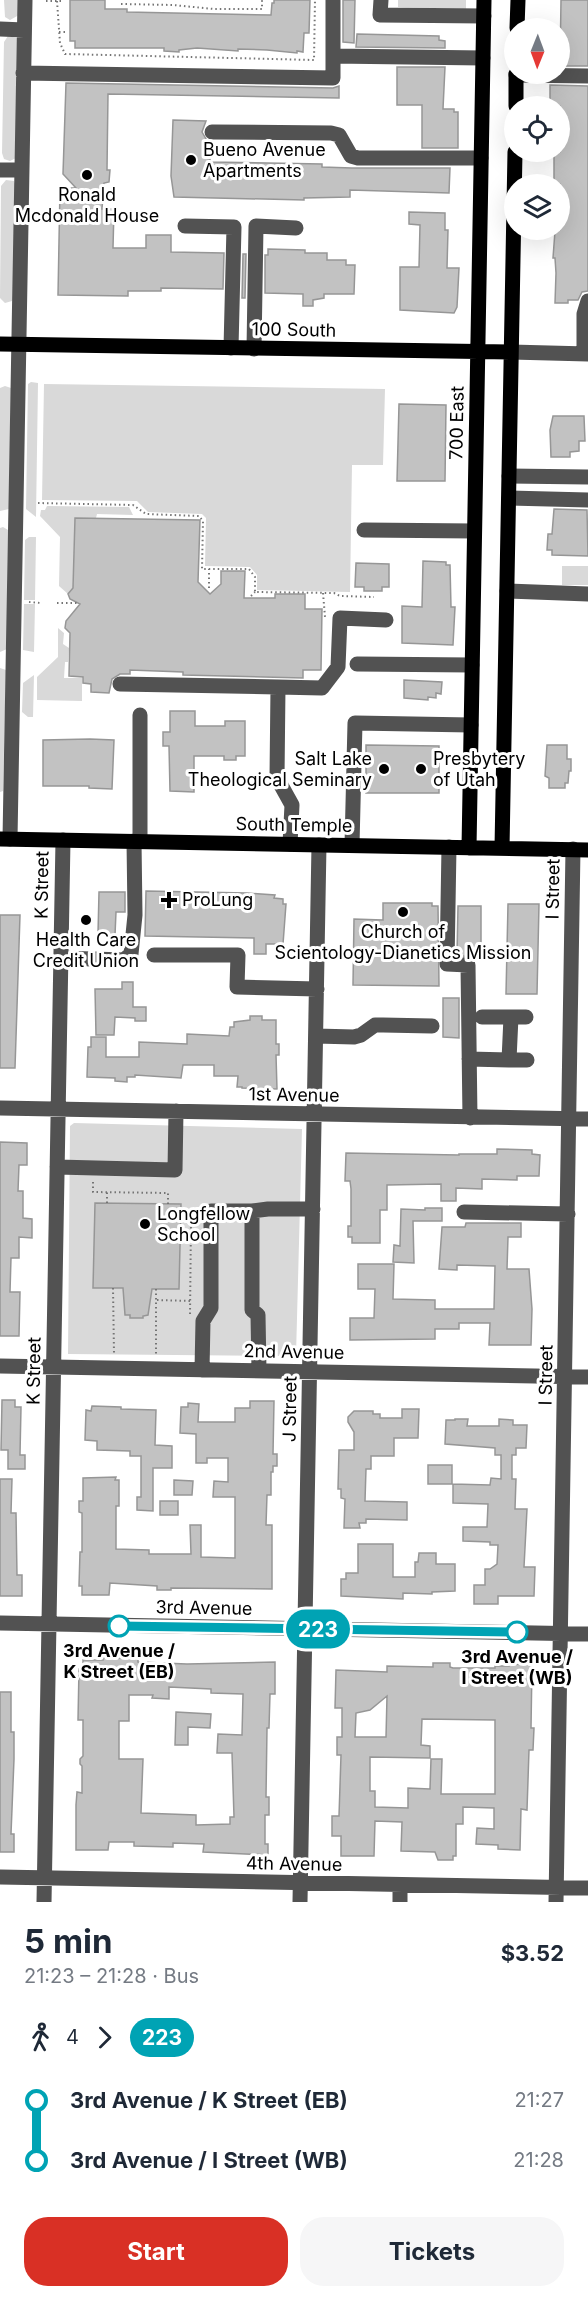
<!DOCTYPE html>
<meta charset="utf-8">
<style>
body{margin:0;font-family:Inter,sans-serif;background:#f6f6f7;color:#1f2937;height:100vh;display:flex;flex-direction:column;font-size:22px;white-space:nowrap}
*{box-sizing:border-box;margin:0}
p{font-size:20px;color:#747a83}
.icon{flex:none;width:33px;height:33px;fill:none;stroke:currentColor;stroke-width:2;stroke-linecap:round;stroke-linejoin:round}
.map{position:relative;height:1902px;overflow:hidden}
.sheet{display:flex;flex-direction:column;background:#fff;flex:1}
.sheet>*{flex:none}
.badge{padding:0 12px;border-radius:20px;font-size:21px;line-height:39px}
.needle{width:39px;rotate:181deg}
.controls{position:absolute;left:504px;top:18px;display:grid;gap:12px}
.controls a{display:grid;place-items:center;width:66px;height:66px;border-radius:50%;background:#fff;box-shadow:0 6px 24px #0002;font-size:30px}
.map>.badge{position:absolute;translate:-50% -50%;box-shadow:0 0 0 3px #fff}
.legs{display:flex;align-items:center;gap:9px;height:66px;padding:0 24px;font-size:20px}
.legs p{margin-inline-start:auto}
.headline{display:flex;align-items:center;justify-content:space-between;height:102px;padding:0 24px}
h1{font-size:33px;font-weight:700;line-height:45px}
.action{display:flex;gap:12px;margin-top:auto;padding:12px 24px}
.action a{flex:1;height:69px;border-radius:24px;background:#d93025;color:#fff;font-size:24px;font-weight:700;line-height:69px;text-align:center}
.action a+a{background:#f6f6f7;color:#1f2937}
ul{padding:0 24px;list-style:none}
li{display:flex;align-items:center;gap:21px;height:60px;font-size:22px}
li i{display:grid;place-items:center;width:9px;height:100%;margin:0 8px;background:currentColor}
li i::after{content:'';width:15px;height:15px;margin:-8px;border:4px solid;border-radius:50%;background:#fff}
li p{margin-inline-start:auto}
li:first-child i{background:linear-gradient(#0000 50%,currentColor 0)}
li:last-child i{background:linear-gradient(currentColor 50%,#0000 0)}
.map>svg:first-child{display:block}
.green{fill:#d9d9d9}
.building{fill:#c2c2c2;stroke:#969696;stroke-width:1.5;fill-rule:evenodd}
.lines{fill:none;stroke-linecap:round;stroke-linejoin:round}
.path{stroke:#747474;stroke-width:2;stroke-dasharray:1.5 3;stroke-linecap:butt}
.minor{stroke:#525252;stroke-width:15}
.major{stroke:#000;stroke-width:15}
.line-1-casing{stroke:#fff;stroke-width:14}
.line-1{stroke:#00a3b4;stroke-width:9}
.poi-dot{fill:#000;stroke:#fff;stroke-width:2}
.stop-1-dot{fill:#fff;stroke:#00a3b4;stroke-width:3}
.labels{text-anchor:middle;stroke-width:6;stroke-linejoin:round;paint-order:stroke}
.poi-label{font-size:18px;fill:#000;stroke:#fff;text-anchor:start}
.street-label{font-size:18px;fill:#000;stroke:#fff}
.stop-label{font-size:18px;font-weight:bold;fill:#000;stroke:#fff}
</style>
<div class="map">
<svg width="588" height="1902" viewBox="0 0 588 1902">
<rect width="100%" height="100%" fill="#fff"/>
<path class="green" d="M4,0H19V15L10,20L5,17Z
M398,0H466V9L398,7Z
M8,36L17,38L16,158L10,161L4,159L2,153L4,42Z
M6,180L14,181L15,184L14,298L12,301L5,303L0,298L1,186Z
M31,382L38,383L36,517L26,509L28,384Z
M44,384L385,389L383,465H352L350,592L257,590V575L250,567L205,566L206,518L202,514L148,512L137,501L42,500Z
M5,386L11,388L9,509L0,511V388Z
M47,506L129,507L133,515L97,514L96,518H75L73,588L68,594L59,586L60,537L40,516L41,510H45Z
M3,527L8,530L7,649L0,652V528Z
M29,537H36L35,600H24L25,540Z
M562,566H588V585H562Z
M24,604H35L34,652L23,650Z
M58,628L64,633L63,644L69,648L68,662H65L64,678H82V701L37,700V677L58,657Z
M0,668L6,670L3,791L0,792Z
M34,675L33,717H28L22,712L23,683Z
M74,1123L302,1129L296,1356L68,1354L70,1126Z"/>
<path class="building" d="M70,0H105V9H127V12L271,15L272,3H274V0H310L309,33H304L303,52L297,51V53L267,50L238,49V51L197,48L179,50V52L164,51V48H75V41H70Z
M343,0H355L354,43L343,42Z
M561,0H588V66H560Z
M357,34L439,36V40L445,41V48L356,47Z
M397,67H445L443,109H454V112H458V148H422V105H397Z
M66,83L333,88L339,86V98L108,94L107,170H110L109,182L104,183L102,209H114L113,248H146V235H171V252L224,253L223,289L161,288V291H128V296L58,295L60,188H76L63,174Z
M550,85L588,86V291L582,292L578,300H568V303H555L556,273L555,258H553L555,231L560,230V184H554V152H560V106H550Z
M173,120L206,121L202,132L206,139L205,158L210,159V162L322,164V167L352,168H450L449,193L350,190V197L304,198V200L174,197L171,176Z
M409,212L445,213V230H448L447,268H459L457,307L454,313L400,310V267H419L420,225L409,224Z
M268,249L305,250V253H327V260H346V265H355L354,294H324V298L313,300V306H303V294L265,293V255H268Z
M243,254H246L245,298H242Z
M399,404L446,405L445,481H397Z
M553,416H584L585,441H579V451L570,452V457H551L550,430Z
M554,509L587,510L588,556L552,555V550H547L548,534H552Z
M75,518L200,520L198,582L210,594L221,584V571H245L244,598H275V594H305V609H322L321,670H303V678L183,675V672L130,670V674H120L112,679L109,693L91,692V684L83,683V677L69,676L70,633L65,628L66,621L80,604L70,599L68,594L73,588Z
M423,561L446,562V565H450L451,607H455L453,645L402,643V606L422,607Z
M356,563L389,564V587H382V591H364V587H355Z
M404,680L442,682L441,694L436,693V698L428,697V700L404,698Z
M170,711H195V726H225V721H245V756H236V760H224V756H194V792L170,791L169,746H163V732H170Z
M90,739L114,740L112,789L89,788V786H43V740Z
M366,745L439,746V793H366Z
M547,745H567V759H571V771H569L568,783H565V788H549V778L545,776Z
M146,891L247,893L275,895L274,898L283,899V904H286L283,944H266V954H254V938L145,936Z
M99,892H125V912H116L115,935L98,934Z
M383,903H432V906H438L439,986L353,985L354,919L383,920Z
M508,904H539L537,994H506Z
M458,906H481V959L457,955Z
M0,915H20L15,1068H0Z
M122,982H133V1007H146V1021H135V1018L115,1017L114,1035H96L95,989H122Z
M443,998H459V1038L443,1037Z
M250,1016H262V1020H276V1044H279V1055H276L277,1089L242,1088V1087H237L238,1076H214V1065H183L181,1078L135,1075V1077H127V1082L115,1081V1078L87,1077L88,1047H91V1037H106V1057H139V1042L187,1044V1034L229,1036L230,1027H234V1022L250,1020Z
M0,1142L27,1143V1165H19L18,1191H23V1218L32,1219V1238L19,1237V1258H11L10,1292H20L19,1336H0Z
M497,1149L532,1150V1154L540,1155L539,1176H517V1180L482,1179V1189L456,1188V1201H441V1184L387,1185V1210H380V1243H352V1237H348V1226H351V1189L350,1181H345L346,1153L459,1155V1154H497Z
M95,1203L181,1204L179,1289H152L148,1315L143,1316V1318H130V1315H125L123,1288H93Z
M425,1208H442V1221H413L414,1263L393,1262L394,1245L400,1246L401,1209L425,1210Z
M466,1223H521V1237H508L507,1269H529L532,1309L531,1345H489L490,1323H459V1329H435V1339L350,1340V1318H374L375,1289H358V1264H394L393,1299L435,1300V1309H494L495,1266L457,1265V1270L439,1269L442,1227H465Z
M2,1400H15V1407H21L20,1455H25V1469H8V1450H1Z
M250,1401H274L273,1454H277V1466H273V1472H271V1495H267L266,1525H272V1589L171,1588V1590H157V1586L110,1583L109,1595H82V1586H79L80,1552H82V1513L79,1512V1501H83V1478L116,1477L115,1480H119V1506H116V1549L149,1550V1554H191L190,1525H201V1557L235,1558V1497H213L214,1481L228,1482V1458H207V1463H196V1434L180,1433L181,1407H188V1403L199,1404L198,1422H235V1408H250Z
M92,1406L121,1407V1409L156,1410L155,1445L172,1446V1468H153V1511L137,1510V1497H141V1456H130V1451L97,1450V1441L85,1440L86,1410L91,1411Z
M402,1409H419L418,1438H394V1456H371V1469H366L365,1501L407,1502V1520L366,1519V1523H359L360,1528H344L345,1499L341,1498V1489H338L339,1450H354V1432L348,1422V1417L354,1411H373V1414H380V1418H402Z
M455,1419H468L467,1426H499V1419L513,1420V1425H527L526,1448H516V1455H512V1479H516L515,1509H527L524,1567H535L534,1596H498V1604H474V1585H485V1569H490L497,1564L498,1545H490V1542L463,1541V1527H487L488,1504L453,1503V1484L490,1485L491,1478L501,1479V1455H495V1448L445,1444L446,1420H455Z
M428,1465H452V1484H428Z
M0,1479H12L11,1513H16L17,1575H22V1596H0Z
M174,1480L193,1481L192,1495H174Z
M160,1501H178V1515H160Z
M358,1544H393V1577H415V1562H418L419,1553H436V1564H455V1591L432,1592V1594L403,1593V1599L341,1596V1579H346V1573H358Z
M103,1658H138V1662L187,1664L275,1662V1694H270L269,1728H267L266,1797H269V1815H265V1844H268V1855L203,1852L204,1844L173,1843V1847L134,1846V1842H109L108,1850H76V1805L77,1792L82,1793V1766L80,1764V1759L83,1756V1720H78L79,1669H83V1660H103ZM169,1687L211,1689V1693L243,1694L242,1735L218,1734L217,1753H232L234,1817H230V1824L196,1825V1815L141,1813L143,1759H119V1721H129V1695H153L152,1698L169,1699Z
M433,1663H450V1667L453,1668H495V1666H509V1664L532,1665L531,1728H534L533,1750H529L527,1810L521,1809L520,1850L498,1849V1845L476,1844L477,1828L494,1829V1808L463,1807V1824H456V1856H453V1860H438L435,1852L401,1851L402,1822L375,1821L374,1856H341V1836H332V1816H339L341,1755H337V1737H342V1708H335L336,1670L387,1672V1666L433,1667ZM387,1696L386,1737H355L356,1713L370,1710ZM422,1719L495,1720V1794H441L442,1759H431L430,1789L408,1788V1808L375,1807V1791H370V1757L430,1758V1746L421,1745Z
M0,1692H11V1732H14V1759L11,1834H14V1852H0Z
M176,1712L211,1714L210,1728L188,1727V1745H175Z"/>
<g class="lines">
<path class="path" d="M46,1H63
M57,1L60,43L65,54L314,60L315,0
M121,4L173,5L214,9H262V0
M59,32H68
M38,503L133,505L146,514L199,516L203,521L202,569H249L255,577V592L334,593L340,596L374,597
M209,588V569
M323,593L325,617
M251,596L255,592
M29,602L41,603
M57,603H78
M93,1182V1192L168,1193V1204
M107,1203V1192
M180,1220H191L190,1315
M113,1288L114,1353
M156,1289V1355
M157,1300L190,1301"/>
<path class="minor" d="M333,0V56
M381,0L380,15L484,16
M0,29L24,30
M23,73L333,78V56L483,58
M516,75L588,76
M212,132L331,133L339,135L351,156L358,158H481
M0,170H22
M185,226L234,227L231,348
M254,349L256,226L296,228
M511,352L588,354
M584,354V314L588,301
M509,476L588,477
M509,498L588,500
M364,530L474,531
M507,591L588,594
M357,664L472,665
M120,684L278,687L277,778L292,805L290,844
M278,687L322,688L338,667L340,618L386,620
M10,839L25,0
M140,841V715
M352,845L355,723L471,725
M449,847L447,964L468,965L470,1118
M154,955H238L237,987L317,989
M61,958L124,960L131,954L135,915L134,841
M482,1017H511
M316,1036L354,1037L361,1035L375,1025H383L432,1026
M469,1059L509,1060L511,1017H526
M509,1060H527
M0,1108L588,1119
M57,1167L175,1170L176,1111
M464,1212L568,1214
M0,1366L588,1377
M202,1370L203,1321L211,1308V1211H252
M259,1371L258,1315L252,1310V1211L268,1209H313
M0,1623L588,1634
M0,1877L588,1888
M44,1902L63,840
M300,1902L319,845
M400,1902V1886
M556,1902L573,849"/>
<path class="major" d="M517,28L518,0
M516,106V74
M0,344L511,352
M0,839L588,850
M469,848L484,0
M502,848L515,152"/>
</g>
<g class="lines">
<g class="line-1-casing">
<path id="line-1" d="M119,1626L517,1632"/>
</g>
<use href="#line-1" class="line-1"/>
</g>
<g class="poi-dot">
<circle cx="191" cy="160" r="6"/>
<circle cx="87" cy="175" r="6"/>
<circle cx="384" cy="769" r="6"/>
<circle cx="421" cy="769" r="6"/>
<path d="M166 891h6v6h6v6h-6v6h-6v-6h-6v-6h6z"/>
<circle cx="403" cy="912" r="6"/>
<circle cx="86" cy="920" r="6"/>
<circle cx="145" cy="1224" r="6"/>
</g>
<g class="stop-1-dot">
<circle cx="119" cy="1626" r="10"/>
<circle cx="517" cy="1632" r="10"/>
</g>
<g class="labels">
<g class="poi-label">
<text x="203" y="156">Bueno Avenue<tspan x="203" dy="21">Apartments</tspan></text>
<text x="87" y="201" text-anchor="middle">Ronald<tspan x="87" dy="21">Mcdonald House</tspan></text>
<text x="372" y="765" text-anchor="end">Salt Lake<tspan x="372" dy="21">Theological Seminary</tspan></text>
<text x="433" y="765">Presbytery<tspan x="433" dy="21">of Utah</tspan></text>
<text x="182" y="906">ProLung</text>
<text x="403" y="938" text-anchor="middle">Church of<tspan x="403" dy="21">Scientology-Dianetics Mission</tspan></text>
<text x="86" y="946" text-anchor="middle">Health Care<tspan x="86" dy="21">Credit Union</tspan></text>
<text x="157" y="1220">Longfellow<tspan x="157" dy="21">School</tspan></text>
</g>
<g class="street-label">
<text transform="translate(294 330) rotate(1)" y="6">100 South</text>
<text transform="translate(457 423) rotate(-89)" y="6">700 East</text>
<text transform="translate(294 825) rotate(1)" y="6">South Temple</text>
<text transform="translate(42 885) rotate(-89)" y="6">K Street</text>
<text transform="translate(553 889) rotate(-89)" y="6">I Street</text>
<text transform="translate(294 1095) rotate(1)" y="6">1st Avenue</text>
<text transform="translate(294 1352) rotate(1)" y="6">2nd Avenue</text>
<text transform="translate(34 1371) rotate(-89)" y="6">K Street</text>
<text transform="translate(546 1375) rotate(-89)" y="6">I Street</text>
<text transform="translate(290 1409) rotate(-89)" y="6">J Street</text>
<text transform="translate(204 1608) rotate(1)" y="6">3rd Avenue</text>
<text transform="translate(294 1864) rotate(1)" y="6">4th Avenue</text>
</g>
<g class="stop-label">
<text x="119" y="1657">3rd Avenue /<tspan x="119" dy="21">K Street (EB)</tspan></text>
<text x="517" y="1663">3rd Avenue /<tspan x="517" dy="21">I Street (WB)</tspan></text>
</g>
</g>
</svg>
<div class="controls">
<a><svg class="needle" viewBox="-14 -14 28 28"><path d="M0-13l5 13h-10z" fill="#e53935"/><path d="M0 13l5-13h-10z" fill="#747a83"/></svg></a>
<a><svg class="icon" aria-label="locate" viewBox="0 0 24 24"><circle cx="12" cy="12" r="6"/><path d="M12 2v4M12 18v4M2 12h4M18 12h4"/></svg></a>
<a><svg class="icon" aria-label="layers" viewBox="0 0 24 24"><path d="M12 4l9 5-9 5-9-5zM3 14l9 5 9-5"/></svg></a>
</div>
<b class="badge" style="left:318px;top:1629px;background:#00a3b4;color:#fff">223</b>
</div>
<section class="sheet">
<div class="headline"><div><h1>5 min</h1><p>21:23 – 21:28 · Bus</p></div><b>$3.52</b></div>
<div class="legs"><svg class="icon" aria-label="walk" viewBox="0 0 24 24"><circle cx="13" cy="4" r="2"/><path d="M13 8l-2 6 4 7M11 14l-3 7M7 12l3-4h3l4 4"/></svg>4<svg class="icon" aria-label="forward" viewBox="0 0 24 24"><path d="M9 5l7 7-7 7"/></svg><b class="badge" style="background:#00a3b4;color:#fff">223</b></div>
<ul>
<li><i style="color:#00a3b4"></i><b>3rd Avenue / K Street (EB)</b><p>21:27</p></li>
<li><i style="color:#00a3b4"></i><b>3rd Avenue / I Street (WB)</b><p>21:28</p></li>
</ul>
<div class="action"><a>Start</a><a>Tickets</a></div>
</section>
